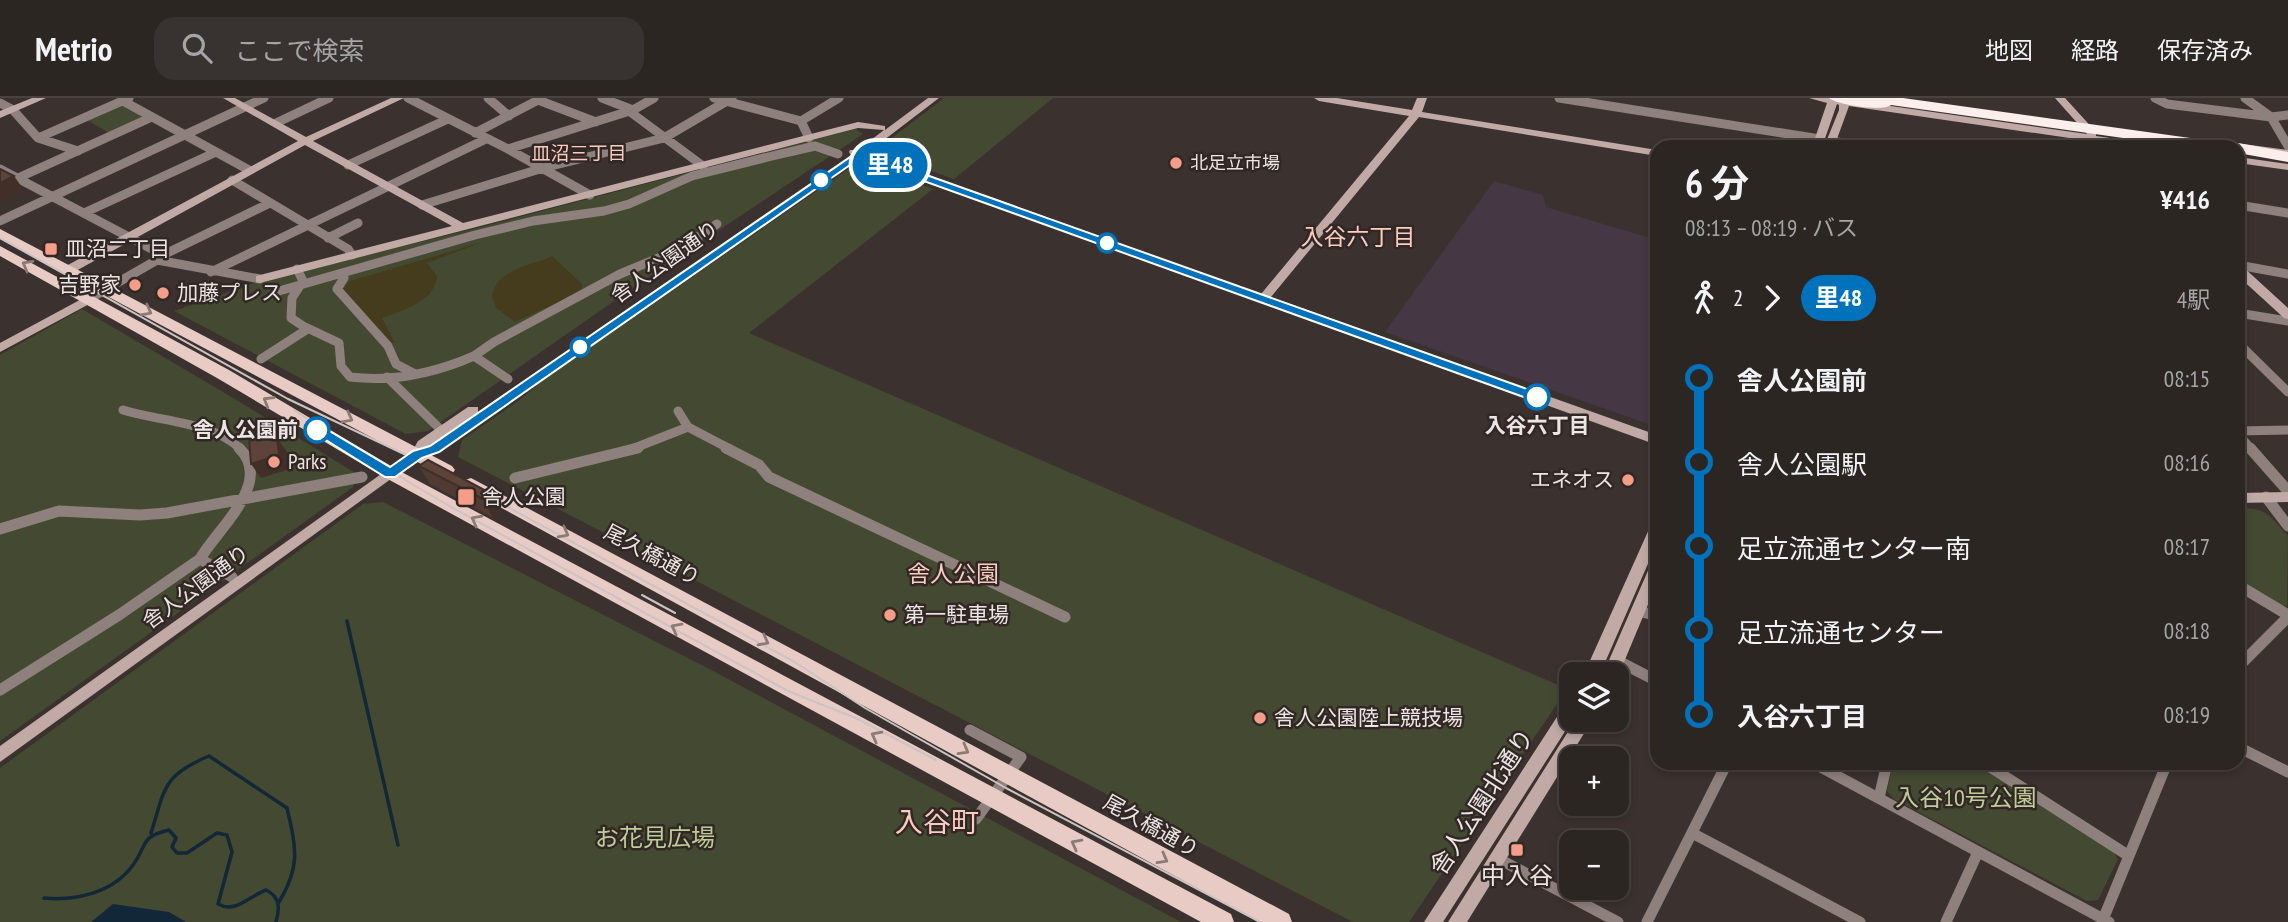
<!DOCTYPE html>
<html lang="ja">
<meta charset="utf-8">
<style>
body{margin:0;font-family:"PT Sans Narrow","Noto Sans JP",sans-serif;background:#383230;color:#f1f3f6;height:100vh;display:flex;flex-direction:column;font-size:26px;white-space:nowrap}
*{box-sizing:border-box;margin:0}
p{font-size:23px;color:#a6a5a6}
.icon{flex:none;width:38px;height:38px;fill:none;stroke:currentColor;stroke-width:2;stroke-linecap:round;stroke-linejoin:round}
.map{position:relative;flex:1;overflow:hidden}
.drawer{position:absolute;left:1650px;top:42px;width:595px;height:630px;display:flex;flex-direction:column;background:#2c2623;border-radius:21px;box-shadow:0 4px 10px #0003,0 0 0 2px #484341}
.drawer>*{flex:none}
.badge{padding:0 14px;border-radius:23px;font-size:24px;line-height:46px}
.fabs{position:absolute;left:1559px;top:564px;display:grid;gap:14px}
.fabs a{display:grid;place-items:center;width:70px;height:70px;border-radius:14px;background:#2c2623;box-shadow:0 4px 10px #0003,0 0 0 2px #484341;font-size:35px}
.map>.badge{position:absolute;translate:-50% -50%;box-shadow:0 0 0 4px #fff}
.legs{display:flex;align-items:center;gap:10px;height:77px;padding:0 35px;font-size:23px}
.legs p{margin-inline-start:auto}
.head{display:flex;align-items:center;justify-content:space-between;height:119px;padding:0 35px}
h1{font-size:38px;font-weight:700;line-height:52px}
ul{padding:0 35px;list-style:none}
li{display:flex;align-items:center;gap:24px;height:84px;font-size:26px}
li i{display:grid;place-items:center;width:10px;height:100%;margin:0 9px;background:currentColor}
li i::after{content:'';width:18px;height:18px;margin:-9px;border:5px solid;border-radius:50%;background:#2c2623}
li p{margin-inline-start:auto}
li:first-child i{background:linear-gradient(#0000 50%,currentColor 0)}
li:last-child i{background:linear-gradient(currentColor 50%,#0000 0)}
header{display:flex;align-items:center;gap:42px;box-sizing:border-box;height:98px;padding:0 35px;background:#2c2623;border-bottom:2px solid #484341}
header strong{font-size:33px}
nav{display:flex;gap:38px;margin-inline-start:auto;font-size:24px}
.search{width:490px;height:63px;background:#383230;display:flex;align-items:center;gap:18px;box-sizing:border-box;padding:0 24px;border-radius:21px;color:#a6a5a6;font-size:26px}
.map>svg:first-child{display:block}
.industrial{fill:#453744}
.green{fill:#444a31}
.sand{fill:#443c1c}
.water{fill:#122737}
.lines{fill:none;stroke-linecap:round;stroke-linejoin:round}
.stream{stroke:#122737;stroke-width:3.5}
.street-far1{stroke:#8e807d;stroke-width:9}
.street{stroke:#8e807d;stroke-width:11}
.secondary{fill:#c1aaa6;fill-rule:evenodd}
.primary{fill:#e8cbc5;fill-rule:evenodd}
.highway{fill:#fceeeb;fill-rule:evenodd}
.tram{stroke:#cbc4c2;stroke-width:2}
.wall{fill:#503a31}
.shaded-wall{fill:#412f28}
.building{fill:#5d4339;stroke:#412f28;stroke-width:2}
.oneway{stroke:#8c7a75}
.line-1{fill:#0072bc;stroke:#fff;stroke-width:2}
.poi-dot{fill:#f49e89;stroke:#312825;stroke-width:2.5}
.stop-1-dot{fill:#fff;stroke:#0072bc;stroke-width:3.5}
.labels{text-anchor:middle;stroke-width:5;stroke-linejoin:round;paint-order:stroke}
.far-poi-label{font-size:18px;fill:#ebe5e3;stroke:#312825;text-anchor:start}
.far-neighbourhood-label{font-size:19px;fill:#fdcbbf;stroke:#312825}
.poi-label{font-size:21px;fill:#ebe5e3;stroke:#312825;text-anchor:start}
.street-label{font-size:21px;fill:#ebe5e3;stroke:#312825}
.stop-label{font-size:21px;font-weight:bold;fill:#ebe5e3;stroke:#312825}
.neighbourhood-label{font-size:23px;fill:#fdcbbf;stroke:#312825}
.near-park-label{font-size:24px;fill:#bfcc98;stroke:#312825}
.near-street-label{font-size:24px;fill:#ebe5e3;stroke:#312825}
.near-poi-label{font-size:24px;fill:#ebe5e3;stroke:#312825}
.near-neighbourhood-label{font-size:28px;fill:#fdcbbf;stroke:#312825}
</style>
<header>
<strong>Metrio</strong>
<div class="search"><svg class="icon" aria-label="search" viewBox="0 0 24 24"><circle cx="10" cy="10" r="6"/><path d="M15 15l6 6"/></svg>ここで検索</div>
<nav><a>地図</a><a>経路</a><a>保存済み</a></nav>
</header>
<div class="map">
<svg width="2288" height="824" viewBox="0 0 2288 824">
<rect width="100%" height="100%" fill="#3b322f"/>
<path class="industrial" d="M1494,83L1543,97L1546,109L1657,142V329L1385,234Z"/>
<path class="green" d="M944,0H1053L954,81L886,57L884,46Z
M123,6L145,18L111,36L85,21Z
M856,31L863,36L637,187L428,333L406,336L174,213L254,185L477,130Z
M868,67L933,91L749,235L1567,591L1409,824H1353L458,359L462,342L521,301L543,282L850,70Z
M82,211L235,301L357,376L353,389L0,643V257Z
M383,404L715,574L1181,824H0V670L363,406Z
M2238,410C2268,410 2269,417 2288,438L2287,508L2276,506L2238,483Z
M1893,665H1973L2113,753L2118,761L2098,802L2087,803L1894,701L1887,693Z"/>
<path class="sand" d="M483,144L427,165L437,178C435,204 403,212 382,220L395,245L384,244L340,195L350,183Z
M552,158L583,187L580,194L515,224L496,210L492,197C498,170 532,168 552,158Z"/>
<path class="water" d="M113,806L169,814L186,824H91Z"/>
<g class="lines">
<path class="stream" d="M347,523L398,747
M151,735C165,692 161,678 209,658L287,710C296,749 301,768 279,804
M44,800C75,803 113,795 133,767C148,747 139,739 169,732L176,740L172,749L177,755H187L217,735L227,737L232,754L218,806C236,816 249,798 266,792C280,799 280,810 276,824"/>
<path class="street-far1" d="M408,0L508,51L633,12L654,0
M488,0L509,18
M602,0L633,12
M714,0L801,23L809,40
M1559,0L1820,41
M2155,0L2167,6L2271,19L2288,17
M2245,0L2271,19L2288,48
M538,2L596,24
M123,3L249,72
M0,5L13,12L38,40L78,53
M629,13L703,68
M801,23L839,0
M276,25L329,0
M475,35L542,0
M38,40L129,0
M1831,43L1870,49
M508,51L590,97
M348,67L448,21
M0,71L163,157L157,162
M18,80L152,19
M232,82L348,151L352,157
M422,107L543,70L664,40L732,0
M2238,107L2288,115
M84,115L216,54
M0,123L264,0
M328,140L358,125
M163,157L270,105
M2238,167L2288,176
M297,171L303,183L292,200L291,220L303,228L339,245L341,268L350,279C392,284 435,275 474,258L508,281
M211,174L486,41
M343,175L344,180L337,191L388,248L396,266L413,275
M279,193L475,137L533,123L604,113L629,106L692,78L768,59L815,48L838,56
M89,201L157,162L260,181
M2238,215L2288,223
M2238,245L2288,294
M474,258L494,244L620,176L680,151L717,126
M261,261L306,232
M387,279L438,329
M123,312C161,324 211,323 241,351
M678,313L688,329L730,351
M2238,333L2288,332
M2238,336L2251,351
M632,351L688,329"/>
<path class="street" d="M726,350L759,367L769,379L1065,519
M2250,350L2288,393
M515,380L638,350
M2266,399L2288,428
M0,431L59,413L140,417L167,415L362,379
M232,479L200,461C216,432 275,384 239,350
M2238,487L2288,517
M1639,513L1657,518
M1618,563L1657,583
M2238,569L2288,519
M0,592L119,517L200,461
M970,632L1021,659L976,721
M2238,649L2288,674
M1813,665L2109,824
M1984,665L2129,758
M1879,700L1887,665
M1692,735L1860,824
M1497,760L1618,824
M1647,824L1727,665
M1946,824L1978,754
M2102,824L2167,665"/>
<path class="secondary" d="M32,0H46L0,20V13Z
M223,0H235L306,39L391,0H404L313,43L463,125L858,24L885,28V32L928,0H939L867,55L1261,196L1409,18L1319,3L1314,0H1337L1412,12L1417,0H1427L1422,14L1657,52V58L1419,19L1271,199L1657,337V347L860,60L439,354L422,360L395,378L0,664V648L412,354L418,343L468,309H478V314L851,57L849,54L850,52H858L884,32L858,30L260,185L256,184V178L452,128L305,47L74,174H66V168L298,43Z
M1809,0H1849V2L2087,36L2055,0H2065L2096,34V38L2153,46L2158,49H2131L1849,8L1834,49H1824L1839,12V7L1837,6L1822,49H1812L1827,5Z
M2206,41L2288,52V58L2238,51V49L2202,46L2201,44Z
M2238,59L2288,66V72L2238,65Z
M2238,167L2242,168L2288,210V221L2284,220L2238,178Z
M89,197L93,198V204L0,254V245Z
M2288,394V404L2238,405V395Z
M1657,424V445L1600,576H1584L1650,429L1652,425Z
M1657,462V485L1619,576L1617,580V576H1603L1650,468L1652,464Z
M1572,603V621H1573L1443,824H1424L1566,605Z
M1576,621H1593L1467,824H1448Z"/>
<path class="primary" d="M0,131L452,368L455,372L452,376H440L0,141Z
M0,148L229,272L396,371L1231,816L1234,824H1201L384,379L217,280L0,158Z
M471,380L1289,816L1292,824H1259L465,390L462,386L465,382Z"/>
<path class="highway" d="M1829,0H1903L2219,44L2227,49H2186L1891,7C1883,14 1837,7 1829,0Z
M2238,45L2288,54V64L2238,55V49H2231Z"/>
<path class="tram" d="M0,140L288,301L442,374
M294,312L348,348L451,409L788,593L858,621L936,662
M476,392L793,563L865,610L1006,690L1260,824
M642,497L675,515"/>
</g>
<path class="wall" d="M419,368L490,395L501,414L493,420L430,386Z"/>
<path class="shaded-wall" d="M14,78L24,92L0,104V85Z
M270,333L277,343V340L287,354L289,371L261,380L251,366L271,342Z
M490,395L501,414L493,420L483,401Z"/>
<path class="building" d="M0,71L14,78L0,85Z
M270,333L271,342L277,340L279,357L251,366L249,339Z
M428,362L490,395L483,401L419,368Z"/>
<defs><path id="oneway-chevron" d="M-2-3.5L2.5 0L-2 3.5" fill="none" stroke-width="1.6" stroke-linecap="round" stroke-linejoin="round" transform="scale(1.75)"/></defs>
<g class="oneway">
<use href="#oneway-chevron" transform="translate(27 167) rotate(-151)"/>
<use href="#oneway-chevron" transform="translate(147 213) rotate(28)"/>
<use href="#oneway-chevron" transform="translate(268 303) rotate(-149)"/>
<use href="#oneway-chevron" transform="translate(348 320) rotate(28)"/>
<use href="#oneway-chevron" transform="translate(476 422) rotate(-152)"/>
<use href="#oneway-chevron" transform="translate(564 435) rotate(28)"/>
<use href="#oneway-chevron" transform="translate(676 530) rotate(-152)"/>
<use href="#oneway-chevron" transform="translate(764 543) rotate(28)"/>
<use href="#oneway-chevron" transform="translate(876 638) rotate(-152)"/>
<use href="#oneway-chevron" transform="translate(964 652) rotate(29)"/>
<use href="#oneway-chevron" transform="translate(1076 746) rotate(-152)"/>
<use href="#oneway-chevron" transform="translate(1163 761) rotate(29)"/>
</g>
<path class="line-1" d="M859,53L1541,296L1543,299L1541,302H1532L860,60L439,354L422,360L395,379H385L310,332L317,327L321,328L390,369L413,353L430,348Z"/>
<g class="poi-dot">
<circle cx="1176" cy="65" r="7"/>
<rect x="44" y="144" width="14" height="14" rx="3.5"/>
<circle cx="135" cy="187" r="7"/>
<circle cx="163" cy="195" r="7"/>
<circle cx="274" cy="364" r="7"/>
<circle cx="1628" cy="382" r="7"/>
<rect x="457" y="390" width="18" height="18" rx="3.5"/>
<circle cx="890" cy="517" r="7"/>
<circle cx="1260" cy="620" r="7"/>
<rect x="1510" y="745" width="14" height="14" rx="3.5"/>
</g>
<g class="stop-1-dot">
<circle cx="821" cy="82" r="9"/>
<circle cx="1107" cy="145" r="9"/>
<circle cx="580" cy="249" r="9"/>
<circle cx="1537" cy="299" r="12"/>
<circle cx="317" cy="332" r="12"/>
</g>
<g class="labels">
<g class="far-poi-label">
<text x="1190" y="71">北足立市場</text>
</g>
<g class="far-neighbourhood-label">
<text x="579" y="62">皿沼三丁目</text>
</g>
<g class="poi-label">
<text x="65" y="158">皿沼二丁目</text>
<text x="121" y="194" text-anchor="end">吉野家</text>
<text x="177" y="202">加藤プレス</text>
<text x="288" y="371">Parks</text>
<text x="1614" y="389" text-anchor="end">エネオス</text>
<text x="482" y="406">舎人公園</text>
<text x="904" y="524">第一駐車場</text>
<text x="1274" y="627">舎人公園陸上競技場</text>
</g>
<g class="street-label">
<text transform="translate(665 164) rotate(-35)" y="7">舎人公園通り</text>
<text transform="translate(652 457) rotate(28)" y="7">尾久橋通り</text>
<text transform="translate(196 489) rotate(-36)" y="7">舎人公園通り</text>
<text transform="translate(1151 728) rotate(29)" y="7">尾久橋通り</text>
</g>
<g class="stop-label">
<text x="1537" y="335">入谷六丁目</text>
<text x="298" y="339" text-anchor="end">舎人公園前</text>
</g>
<g class="neighbourhood-label">
<text x="1358" y="147">入谷六丁目</text>
<text x="953" y="484">舎人公園</text>
</g>
<g class="near-park-label">
<text x="1966" y="708">入谷10号公園</text>
<text x="655" y="748">お花見広場</text>
</g>
<g class="near-street-label">
<text transform="translate(1482 704) rotate(-57)" y="8">舎人公園北通り</text>
</g>
<g class="near-poi-label">
<text x="1517" y="786">中入谷</text>
</g>
<g class="near-neighbourhood-label">
<text x="937" y="734">入谷町</text>
</g>
</g>
</svg>
<div class="fabs">
<a><svg class="icon" aria-label="layers" viewBox="0 0 24 24"><path d="M12 4l9 5-9 5-9-5zM3 14l9 5 9-5"/></svg></a>
<a>+</a>
<a>−</a>
</div>
<b class="badge" style="left:890px;top:67px;background:#0072bc;color:#fff">里48</b>
<section class="drawer">
<div class="head"><div><h1>6 分</h1><p>08:13 – 08:19 · バス</p></div><b>¥416</b></div>
<div class="legs"><svg class="icon" aria-label="walk" viewBox="0 0 24 24"><circle cx="13" cy="4" r="2"/><path d="M13 8l-2 6 4 7M11 14l-3 7M7 12l3-4h3l4 4"/></svg>2<svg class="icon" aria-label="forward" viewBox="0 0 24 24"><path d="M9 5l7 7-7 7"/></svg><b class="badge" style="background:#0072bc;color:#fff">里48</b><p>4駅</p></div>
<ul>
<li><i style="color:#0072bc"></i><b>舎人公園前</b><p>08:15</p></li>
<li><i style="color:#0072bc"></i><span>舎人公園駅</span><p>08:16</p></li>
<li><i style="color:#0072bc"></i><span>足立流通センター南</span><p>08:17</p></li>
<li><i style="color:#0072bc"></i><span>足立流通センター</span><p>08:18</p></li>
<li><i style="color:#0072bc"></i><b>入谷六丁目</b><p>08:19</p></li>
</ul>
</section>
</div>
